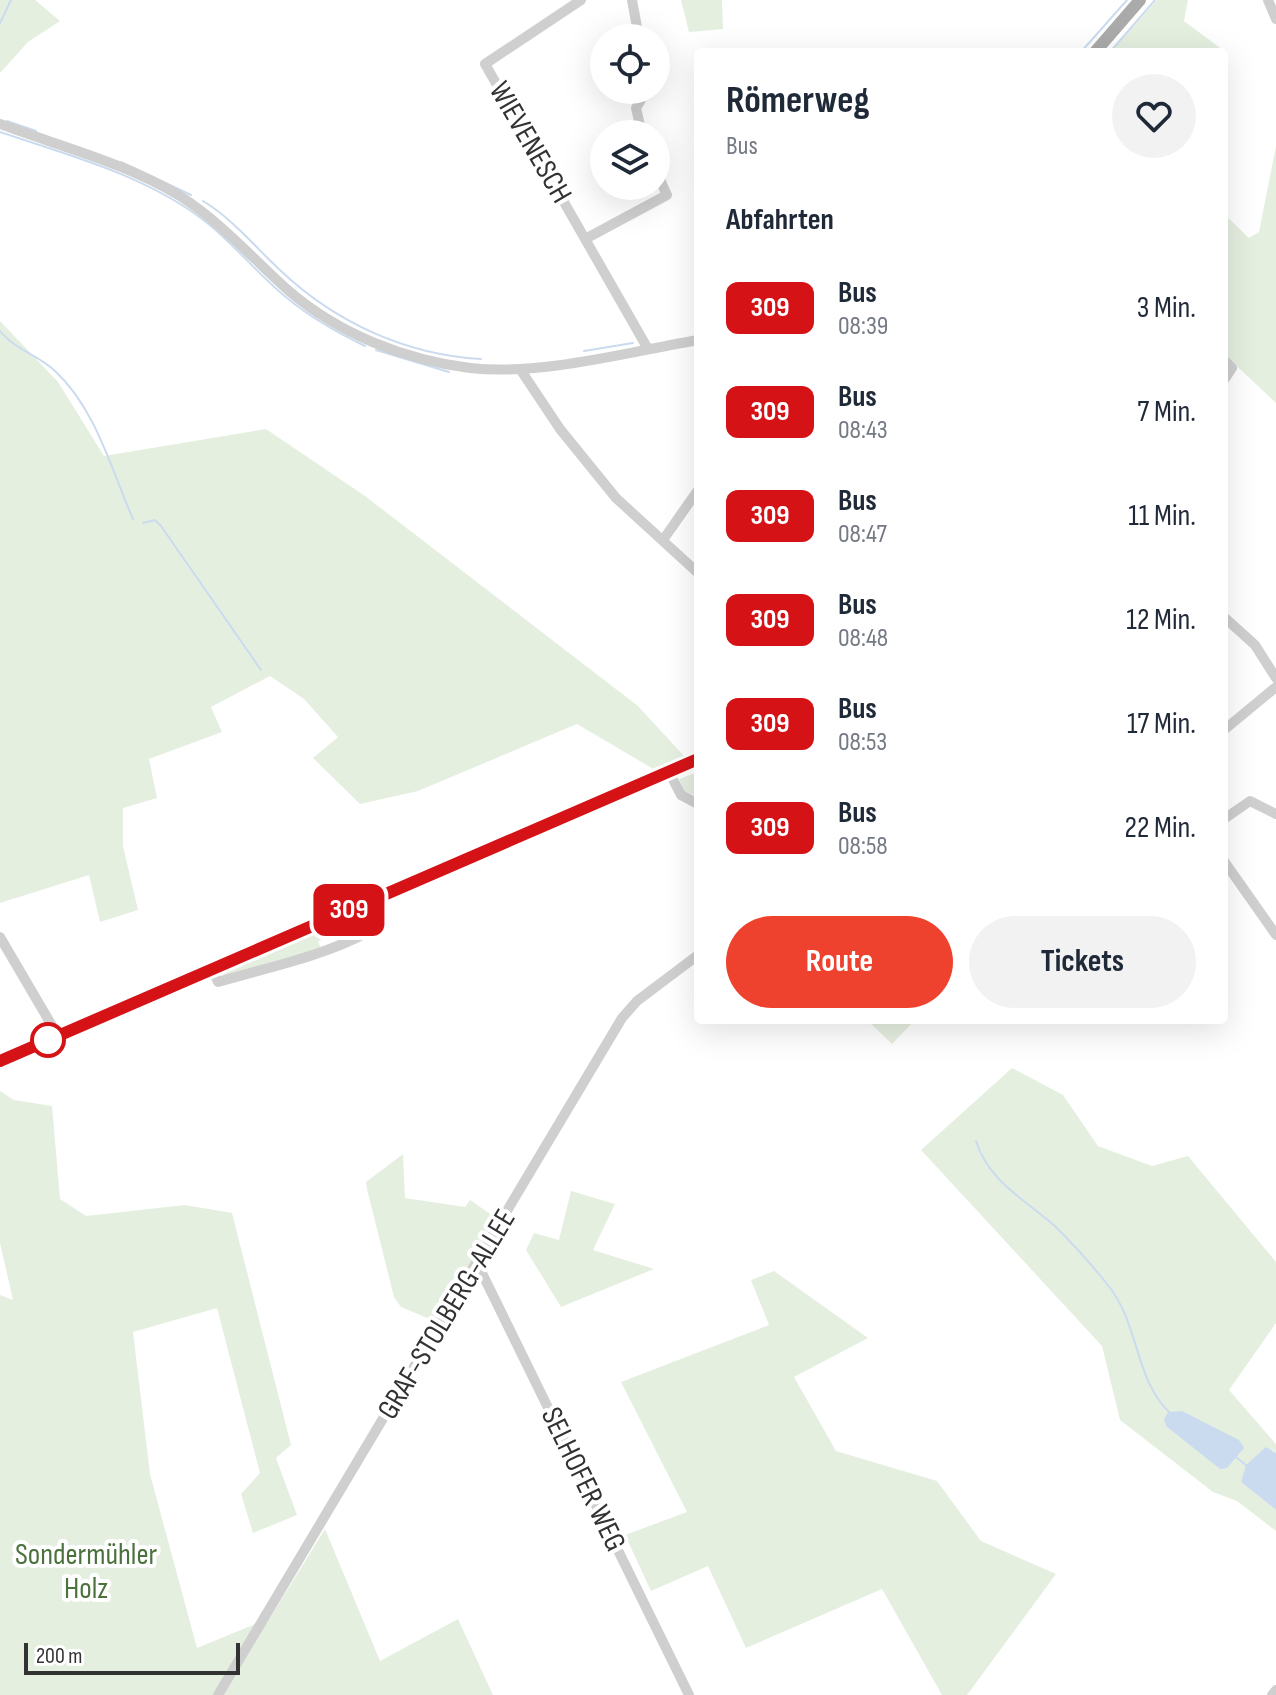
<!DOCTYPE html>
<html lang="de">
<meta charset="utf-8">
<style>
body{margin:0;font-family:"Sofia Sans Condensed",sans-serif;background:#f2f2f3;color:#1f2937;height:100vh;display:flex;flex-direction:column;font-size:30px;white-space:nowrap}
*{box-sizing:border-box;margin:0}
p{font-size:26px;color:#747a83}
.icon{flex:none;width:44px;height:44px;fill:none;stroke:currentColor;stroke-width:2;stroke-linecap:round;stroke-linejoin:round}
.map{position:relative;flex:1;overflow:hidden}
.drawer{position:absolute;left:694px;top:48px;width:534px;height:976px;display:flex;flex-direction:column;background:#fff;border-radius:8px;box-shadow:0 8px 32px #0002}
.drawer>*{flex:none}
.badge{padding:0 16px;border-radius:12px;font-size:28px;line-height:52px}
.tools{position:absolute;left:590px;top:24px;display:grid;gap:16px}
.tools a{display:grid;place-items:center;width:80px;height:80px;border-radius:50%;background:#fff;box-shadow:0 8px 32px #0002;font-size:40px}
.scale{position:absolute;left:24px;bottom:20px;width:216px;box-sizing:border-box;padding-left:8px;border:4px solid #323232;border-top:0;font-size:22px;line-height:28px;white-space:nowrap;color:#323232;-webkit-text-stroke:6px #fff;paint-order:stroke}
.map>.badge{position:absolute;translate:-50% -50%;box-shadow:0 0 0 4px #fff}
h2{padding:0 32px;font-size:30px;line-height:72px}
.round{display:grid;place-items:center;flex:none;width:84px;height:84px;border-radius:42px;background:#f2f2f3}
.head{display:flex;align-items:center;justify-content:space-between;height:136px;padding:0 32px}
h1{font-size:38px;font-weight:700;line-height:60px}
.button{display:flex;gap:16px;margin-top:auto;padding:16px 32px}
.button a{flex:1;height:92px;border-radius:48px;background:#ef422e;color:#fff;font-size:32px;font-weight:700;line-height:92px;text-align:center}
.button a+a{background:#f2f2f3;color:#1f2937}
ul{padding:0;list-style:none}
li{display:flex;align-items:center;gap:24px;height:104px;padding:0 32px}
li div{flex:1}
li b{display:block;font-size:30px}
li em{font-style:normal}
li .badge{min-width:88px;font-weight:700;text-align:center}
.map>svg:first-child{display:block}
.green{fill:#e5efe0}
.water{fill:#cbdbef}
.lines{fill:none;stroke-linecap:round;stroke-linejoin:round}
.stream{stroke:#cbdbef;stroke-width:2}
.minor{stroke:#cfcfcf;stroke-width:10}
.major{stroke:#aaa;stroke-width:12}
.line-casing{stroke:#fff;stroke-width:18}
.line{stroke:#d51317;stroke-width:12}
.stop-dot{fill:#fff;stroke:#d51317;stroke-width:4}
.labels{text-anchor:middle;stroke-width:8;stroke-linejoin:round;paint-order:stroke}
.street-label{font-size:30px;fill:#323232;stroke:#fff}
.park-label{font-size:30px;fill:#4b713c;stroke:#fff}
</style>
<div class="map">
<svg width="1276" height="1695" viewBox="0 0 1276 1695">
<rect width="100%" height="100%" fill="#fff"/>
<path class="green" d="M0,0H35L60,21L28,42L0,73Z
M681,0H722L723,29L689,32Z
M1157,0H1188L1184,21L1223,50L1111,52Z
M1276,146V403L1224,354V214L1249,238L1259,232Z
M0,321L58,382L104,456L266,429L365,496L638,706L684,756L655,770L577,724L418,791L360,804L313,758L338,737L304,699L270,676L211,707L222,732L149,759L157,798L123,808V846L138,910L100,922L89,875L0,903Z
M698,772V797L684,791L679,779Z
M361,913L364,922L360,932L345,939L342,931L318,941L321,949L225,976L220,973Z
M867,1020H915L892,1044Z
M1012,1068L1063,1095L1098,1146L1152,1166L1188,1156L1276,1262V1323L1229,1390L1276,1444V1453L1273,1450L1241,1482L1276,1510V1531L1237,1501L1213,1492L1120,1420L1102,1346L921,1150Z
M0,1091L14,1100L52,1106L60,1199L86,1216L185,1205L232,1213L291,1445L276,1458L297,1515L253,1533L241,1494L260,1473L217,1308L133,1332L150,1474L197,1648L270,1618L325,1529L380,1661L458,1619L493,1695H0V1295L13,1300L0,1243Z
M403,1154L405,1198L465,1207L470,1200L499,1220L437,1322L401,1307L394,1297L367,1189L366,1182Z
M571,1191L615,1204L593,1250L654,1269L561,1307L526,1250L534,1233L559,1240Z
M774,1271L868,1338L794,1377L836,1451L937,1481L981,1541L1056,1574L967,1695H942L882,1589L746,1648L708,1566L651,1591L625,1535L687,1512L621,1382L769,1325L751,1280Z"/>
<path class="water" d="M1182,1411L1239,1440L1244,1448L1227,1468L1220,1469L1166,1426L1164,1419L1168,1412Z
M1266,1447L1276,1453V1510L1241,1482L1246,1465Z"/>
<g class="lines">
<path class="stream" d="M0,23L11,0
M1081,52L1127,0
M1110,52L1155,0
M7,121L36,131
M0,132C68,155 144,175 202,219C233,242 257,274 287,298C311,318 338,333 365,346
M121,162L191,195
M203,201C233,219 256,248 281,271C335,322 406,355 481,359
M0,331C15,350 38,355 55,371C96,409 111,469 133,519
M376,350L449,372
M584,351L633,343
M143,523L155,520L161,526L261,670
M976,1141C989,1183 1028,1201 1058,1229C1075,1246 1092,1265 1107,1284C1140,1324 1134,1379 1170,1413
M1236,1457L1246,1465"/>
<path class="minor" d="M581,0L485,64L648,349
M632,0L639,38
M1268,0L1276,19
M0,124C59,146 126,163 180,196C221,222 253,259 289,291C339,334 405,360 470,368C541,376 628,352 698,340
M642,134L636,108L647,90
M587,238L667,195L656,171
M1224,360L1232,368L1224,380
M520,369L560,429L616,498L698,573
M663,540L698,490
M1224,617L1255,645L1276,678
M1224,730L1276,687
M669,772L681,795L698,804
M1224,819L1250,801L1276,814
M1224,861L1276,935
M0,937L58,1036
M212,969L218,982C269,967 321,957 368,932L362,904
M478,1265L689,1695
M218,1695L622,1018L637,1001L698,955
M1272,1695L1276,1690"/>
<path class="major" d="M1095,52L1140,0
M0,1061L698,759"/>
</g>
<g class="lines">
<g class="line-casing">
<path id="line" d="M0,1061L698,759"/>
</g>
<use href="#line" class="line"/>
</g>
<circle class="stop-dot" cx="48" cy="1040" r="16"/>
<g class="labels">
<g class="street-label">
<text transform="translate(531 142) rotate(60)" y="10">WIEVENESCH</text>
<text transform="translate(446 1314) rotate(-59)" y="10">GRAF-STOLBERG-ALLEE</text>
<text transform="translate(584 1479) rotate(64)" y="10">SELHOFER WEG</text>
</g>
<g class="park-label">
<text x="86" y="1564">Sondermühler<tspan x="86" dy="34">Holz</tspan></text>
</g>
</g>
</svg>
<div class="tools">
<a><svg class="icon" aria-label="locate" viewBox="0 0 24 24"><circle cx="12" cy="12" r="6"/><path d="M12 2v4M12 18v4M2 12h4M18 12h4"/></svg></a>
<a><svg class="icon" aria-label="layers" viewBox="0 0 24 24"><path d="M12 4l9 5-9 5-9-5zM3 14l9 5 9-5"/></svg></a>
</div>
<div class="scale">200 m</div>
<b class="badge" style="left:349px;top:910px;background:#d51317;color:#fff">309</b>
<section class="drawer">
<div class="head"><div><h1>Römerweg</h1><p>Bus</p></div><a class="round"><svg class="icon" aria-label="heart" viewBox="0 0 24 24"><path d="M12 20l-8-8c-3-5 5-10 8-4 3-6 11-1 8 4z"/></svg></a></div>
<h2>Abfahrten</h2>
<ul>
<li><span class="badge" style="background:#d51317;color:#fff">309</span><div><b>Bus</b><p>08:39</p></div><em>3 Min.</em></li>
<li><span class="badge" style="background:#d51317;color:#fff">309</span><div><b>Bus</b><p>08:43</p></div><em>7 Min.</em></li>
<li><span class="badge" style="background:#d51317;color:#fff">309</span><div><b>Bus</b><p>08:47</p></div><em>11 Min.</em></li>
<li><span class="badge" style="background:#d51317;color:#fff">309</span><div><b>Bus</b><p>08:48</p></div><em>12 Min.</em></li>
<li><span class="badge" style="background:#d51317;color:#fff">309</span><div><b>Bus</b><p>08:53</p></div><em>17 Min.</em></li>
<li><span class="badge" style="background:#d51317;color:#fff">309</span><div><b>Bus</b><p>08:58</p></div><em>22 Min.</em></li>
</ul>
<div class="button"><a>Route</a><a>Tickets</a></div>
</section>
</div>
